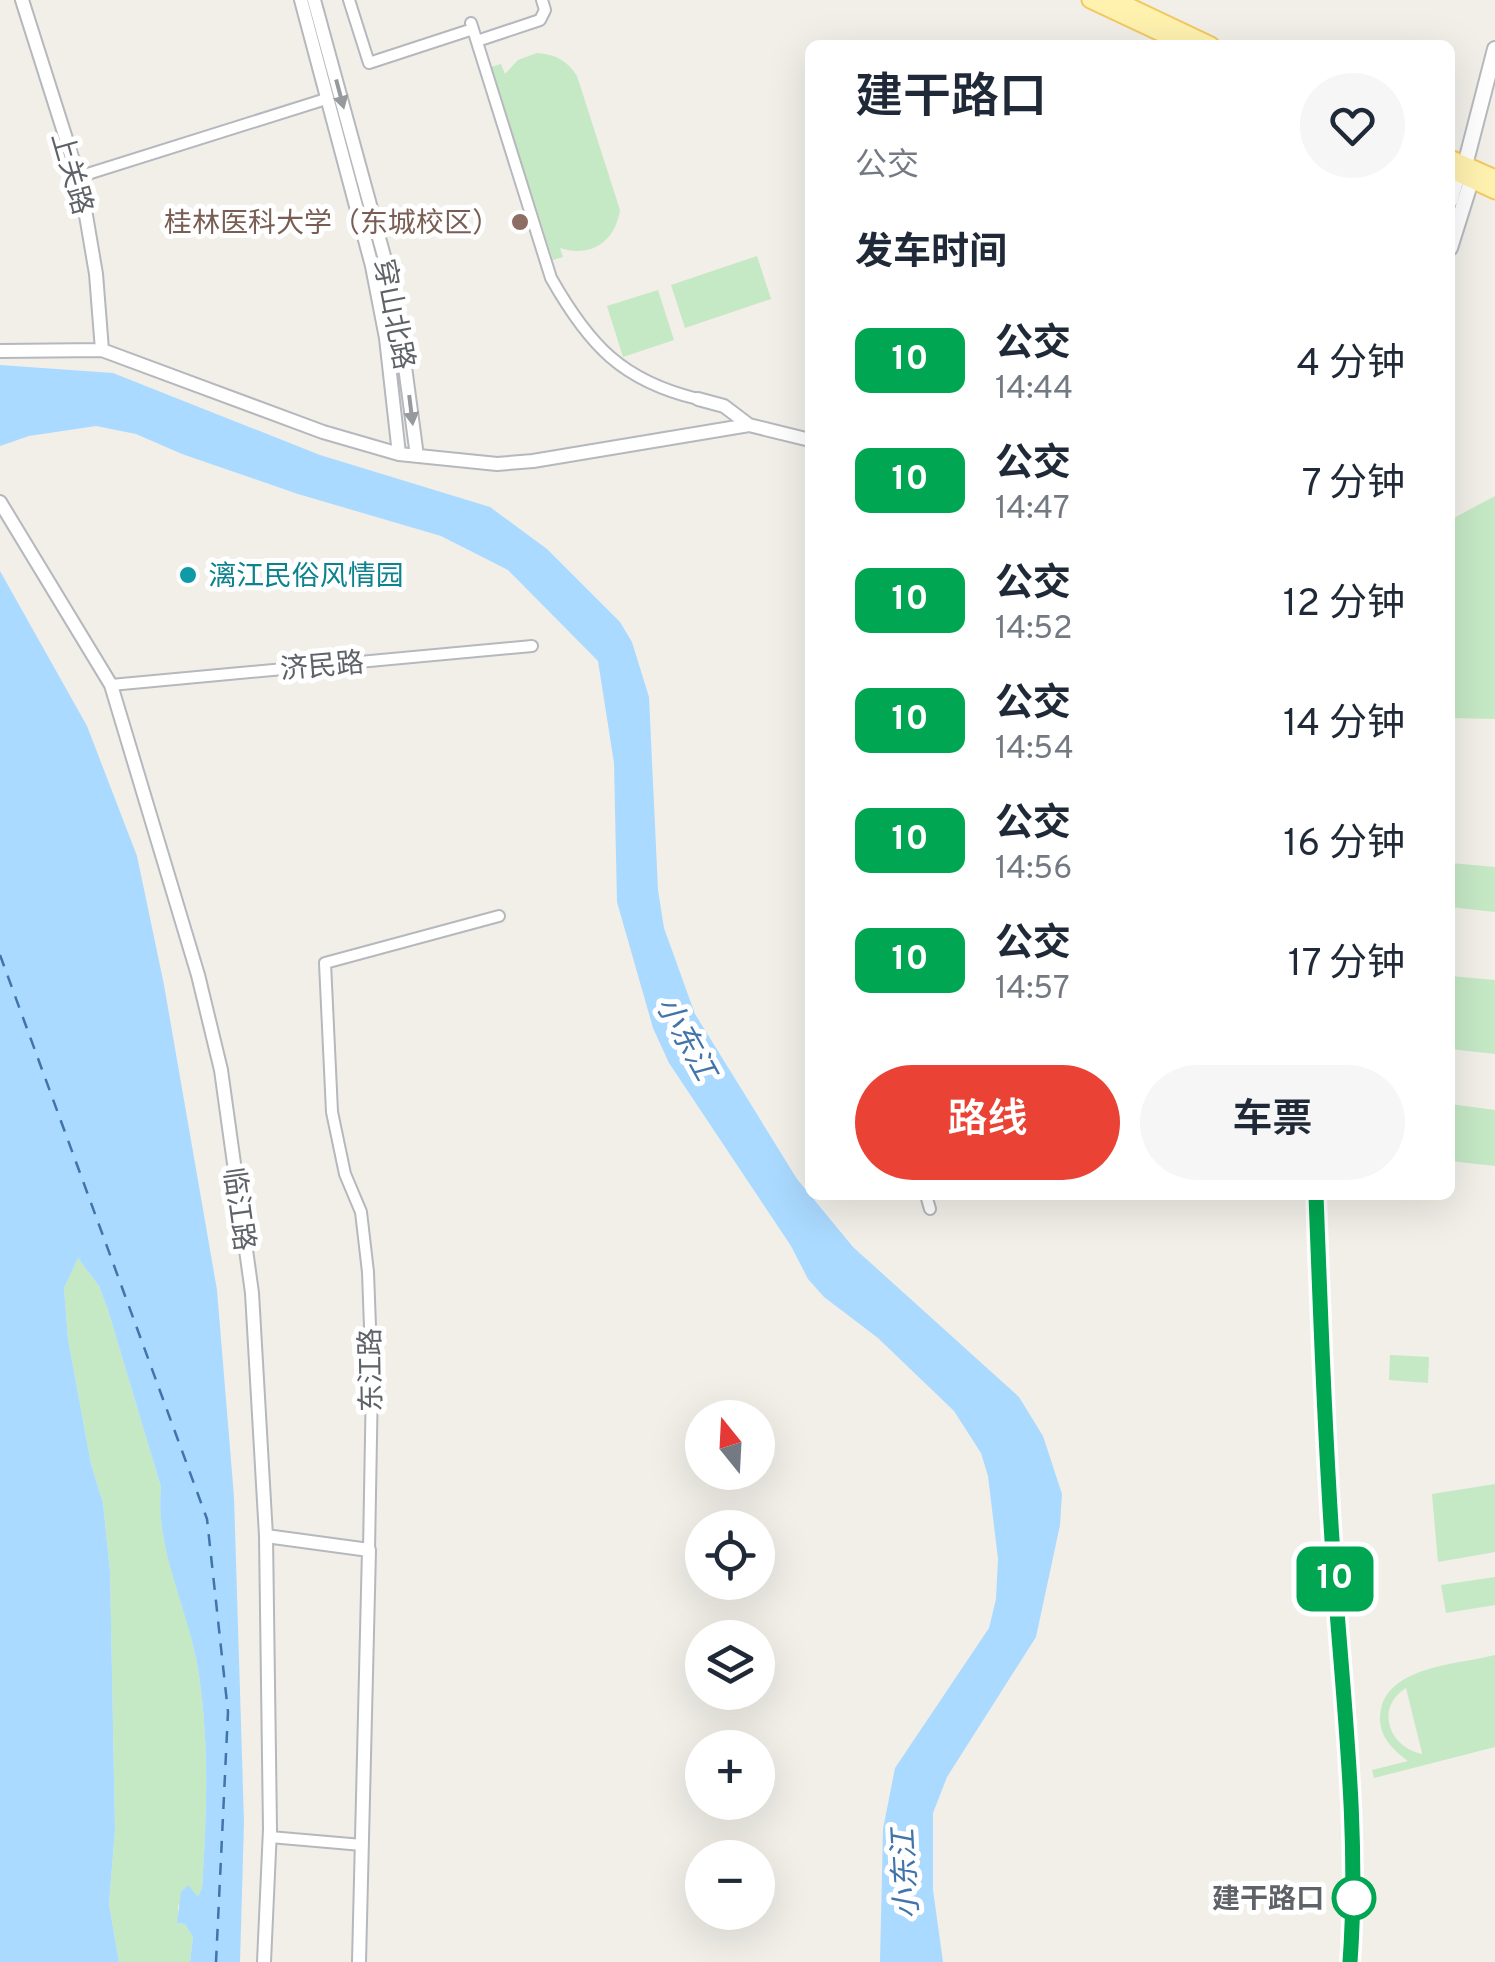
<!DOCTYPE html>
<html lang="zh">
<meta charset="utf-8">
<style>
body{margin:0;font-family:Overpass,"Noto Sans SC",sans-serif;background:#f6f6f7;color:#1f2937;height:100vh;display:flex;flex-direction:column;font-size:38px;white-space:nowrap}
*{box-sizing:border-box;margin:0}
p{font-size:32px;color:#747a83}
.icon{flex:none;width:55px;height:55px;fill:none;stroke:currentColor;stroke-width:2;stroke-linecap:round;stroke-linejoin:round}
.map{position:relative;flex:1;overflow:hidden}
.sheet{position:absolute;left:805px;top:40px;width:650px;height:1160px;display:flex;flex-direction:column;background:#fff;border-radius:15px;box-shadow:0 10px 40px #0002}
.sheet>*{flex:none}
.badge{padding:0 20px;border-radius:15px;font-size:35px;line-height:65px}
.needle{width:65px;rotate:342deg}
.controls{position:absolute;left:685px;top:1400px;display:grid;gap:20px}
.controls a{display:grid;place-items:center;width:90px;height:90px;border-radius:50%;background:#fff;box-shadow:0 10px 40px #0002;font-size:50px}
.map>.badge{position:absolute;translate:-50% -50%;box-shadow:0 0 0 5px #fff}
h2{padding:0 50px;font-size:38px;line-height:90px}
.round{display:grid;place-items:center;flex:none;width:105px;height:105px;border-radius:52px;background:#f6f6f7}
.headline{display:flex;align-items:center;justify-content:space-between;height:170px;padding:0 50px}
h1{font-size:48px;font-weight:600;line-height:75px}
.cta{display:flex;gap:20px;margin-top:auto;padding:20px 50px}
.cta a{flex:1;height:115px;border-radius:60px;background:#ea4335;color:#fff;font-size:40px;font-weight:600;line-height:115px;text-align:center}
.cta a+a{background:#f6f6f7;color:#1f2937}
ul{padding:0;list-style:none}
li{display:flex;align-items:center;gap:30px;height:120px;padding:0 50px}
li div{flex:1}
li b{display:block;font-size:38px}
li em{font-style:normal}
li .badge{min-width:110px;font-weight:700;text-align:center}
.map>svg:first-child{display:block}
.green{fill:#c5e8c5;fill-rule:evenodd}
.water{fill:#aadaff}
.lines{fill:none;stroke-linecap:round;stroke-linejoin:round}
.ferry{stroke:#4174aa;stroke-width:2.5;stroke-dasharray:12 10;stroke-linecap:butt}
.minor-casing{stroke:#b5b8bc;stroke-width:14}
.tertiary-casing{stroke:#b5b8bc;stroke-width:16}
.secondary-casing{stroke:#b6babf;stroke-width:18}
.primary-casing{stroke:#f2c960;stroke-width:19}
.minor{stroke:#fff;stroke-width:10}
.tertiary{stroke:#fff;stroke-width:12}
.secondary{stroke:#fff;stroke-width:14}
.primary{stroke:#fff2af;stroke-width:15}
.oneway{fill:#979a9d}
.line-casing{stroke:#fff;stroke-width:22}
.line{stroke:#00a651;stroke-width:15}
.education-dot{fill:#8d6e63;stroke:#fff;stroke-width:4}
.culture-dot{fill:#0f9aa8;stroke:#fff;stroke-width:4}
.stop-dot{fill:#fff;stroke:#00a651;stroke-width:5}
.labels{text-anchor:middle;stroke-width:10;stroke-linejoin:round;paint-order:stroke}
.street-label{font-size:28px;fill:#5f6368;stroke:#fff}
.education-label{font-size:28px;fill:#785e54;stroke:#fff;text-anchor:end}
.culture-label{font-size:28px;fill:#0d838f;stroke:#fff;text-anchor:start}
.stop-label{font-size:28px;font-weight:bold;fill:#5f6368;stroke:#fff;text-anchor:end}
.water-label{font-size:30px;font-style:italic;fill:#4174aa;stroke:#fff}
</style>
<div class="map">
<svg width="1495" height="1962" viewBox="0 0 1495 1962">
<rect width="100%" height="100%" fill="#f1efe8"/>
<path class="green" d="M537,53C555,54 568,61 577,76L620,210C615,242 591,258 560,248L563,257L553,260L491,67L501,64L505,74L518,60Z
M757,256L771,299L685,328L671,285Z
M658,290L674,340L623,357L607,306Z
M1495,496V719L1450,718V520Z
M1450,863L1495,867V912L1450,907Z
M1450,976L1495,980V1054L1450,1049Z
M1450,1104L1495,1110V1166L1450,1161Z
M78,1258L99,1286L108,1310L161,1487C155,1542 186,1604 196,1658C210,1733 207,1812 202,1888L198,1898L178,1905V1923L185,1924L193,1937L190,1962H119L109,1904L115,1830L110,1571L103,1503L91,1464L68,1339L64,1288Z
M1390,1355L1429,1357L1428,1383L1389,1380Z
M1495,1484V1552L1438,1562L1432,1494Z
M1495,1577V1605L1446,1613L1441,1585Z
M1495,1655V1747L1374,1778L1372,1770L1408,1761C1391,1748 1376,1734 1381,1709C1390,1666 1460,1664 1495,1655ZM1406,1688L1422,1753V1754C1388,1747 1375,1707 1406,1688Z"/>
<path class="water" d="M0,365L113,373L320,455L490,507L547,549L620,622L632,642L649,697L658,890L664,928L695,1014L797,1179L853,1247L1019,1397L1043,1436L1062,1494L1060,1525L1036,1637L947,1777L933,1813V1890L943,1962H880L883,1829L895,1768L989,1628L996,1599L998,1559L988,1476L981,1453L954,1411L878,1338L824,1297L808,1279L791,1246L669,1063L653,1028L617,902L614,763L598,661L508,570L441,536L298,494L182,454L136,434L96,426L29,436L0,446Z
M0,571L87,726L137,856L164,985L217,1290L234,1497L244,1822L240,1962H190L193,1937L185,1924L177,1923L181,1892L188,1885L198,1897L202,1888C207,1812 210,1733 196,1658C185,1603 155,1544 161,1487L108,1310L99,1286L78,1258L64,1288L68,1339L91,1464L103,1503L110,1571L115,1830L109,1904L119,1962H0Z"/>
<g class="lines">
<path class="ferry" d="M0,955L207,1519L228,1712L216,1962"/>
<g class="minor-casing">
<path id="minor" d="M349,0L369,63L473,29
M471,23L551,278C589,345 622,381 698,399
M477,41L540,20L545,10L542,0
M78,177L326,99
M111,685L532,646
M926,1195L930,1209
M369,1550L372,1382L368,1272L361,1212L345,1174L332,1112L325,963L499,916
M270,1837L362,1845"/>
</g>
<g class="tertiary-casing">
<path id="tertiary" d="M22,0L81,186L96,274L102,350
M301,0L372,266L386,338L399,454
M314,0L396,300L417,456
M0,351L102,350L323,432L399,454L497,464L533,461L749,425
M698,399L724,406L749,425L810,440
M0,502L111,685L198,975L221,1070L252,1293L266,1536L270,1829L264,1962
M266,1536L369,1550L359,1962"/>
</g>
<g class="secondary-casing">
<path id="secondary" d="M1450,201L1458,174L1465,165L1495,49
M1450,248L1471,181L1467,170
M1316,1195C1321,1317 1324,1438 1333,1560C1343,1694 1360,1828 1350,1962"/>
</g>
<g class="primary-casing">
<path id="primary" d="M1090,0L1186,45
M1116,0L1211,45
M1450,158L1495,178
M1450,170L1495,191"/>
</g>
<use href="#minor" class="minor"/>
<use href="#tertiary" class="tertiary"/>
<use href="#secondary" class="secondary"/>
<use href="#primary" class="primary"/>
</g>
<defs><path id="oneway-solid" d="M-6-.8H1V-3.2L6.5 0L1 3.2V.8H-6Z" transform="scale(2.5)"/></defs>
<g class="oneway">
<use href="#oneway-solid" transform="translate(340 94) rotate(75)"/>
<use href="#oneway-solid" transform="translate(411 410) rotate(83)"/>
</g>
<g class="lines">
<g class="line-casing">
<path id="line" d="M1316,1195C1321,1329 1326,1464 1336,1598C1345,1719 1359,1840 1350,1962"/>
</g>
<use href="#line" class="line"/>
</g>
<circle class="education-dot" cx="520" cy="222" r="10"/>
<circle class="culture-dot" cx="188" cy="575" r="10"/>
<circle class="stop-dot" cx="1354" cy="1898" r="20"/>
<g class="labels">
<g class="street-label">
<text transform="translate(73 173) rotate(74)" y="10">上关路</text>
<text transform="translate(395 314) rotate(79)" y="10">穿山北路</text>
<text transform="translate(322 665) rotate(-5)" y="10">济民路</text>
<text transform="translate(240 1209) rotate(82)" y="10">临江路</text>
<text transform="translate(370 1370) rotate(-91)" y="10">东江路</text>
</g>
<g class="education-label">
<text x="500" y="232">桂林医科大学（东城校区）</text>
</g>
<g class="culture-label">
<text x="208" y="585">漓江民俗风情园</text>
</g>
<g class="stop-label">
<text x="1324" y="1908">建干路口</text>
</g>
<g class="water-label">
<text transform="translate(686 1038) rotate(61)" y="10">小东江</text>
<text transform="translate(905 1874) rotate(-93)" y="10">小东江</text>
</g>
</g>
</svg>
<div class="controls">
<a><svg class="needle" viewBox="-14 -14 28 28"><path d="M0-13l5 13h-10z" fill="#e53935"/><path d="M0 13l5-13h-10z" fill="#747a83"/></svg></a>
<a><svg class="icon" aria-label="locate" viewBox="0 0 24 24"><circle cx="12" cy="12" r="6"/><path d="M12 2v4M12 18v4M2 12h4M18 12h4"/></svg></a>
<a><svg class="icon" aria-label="layers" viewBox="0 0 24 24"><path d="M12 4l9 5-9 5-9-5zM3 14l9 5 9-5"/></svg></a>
<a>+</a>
<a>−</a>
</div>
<b class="badge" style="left:1335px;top:1579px;background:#00a651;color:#fff">10</b>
<section class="sheet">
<div class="headline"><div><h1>建干路口</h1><p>公交</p></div><a class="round"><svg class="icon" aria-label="heart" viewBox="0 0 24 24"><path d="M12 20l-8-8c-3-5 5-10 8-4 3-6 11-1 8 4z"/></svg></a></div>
<h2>发车时间</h2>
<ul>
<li><span class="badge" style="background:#00a651;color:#fff">10</span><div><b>公交</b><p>14:44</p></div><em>4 分钟</em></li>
<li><span class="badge" style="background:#00a651;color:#fff">10</span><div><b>公交</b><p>14:47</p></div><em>7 分钟</em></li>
<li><span class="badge" style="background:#00a651;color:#fff">10</span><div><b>公交</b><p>14:52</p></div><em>12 分钟</em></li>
<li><span class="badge" style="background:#00a651;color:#fff">10</span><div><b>公交</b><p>14:54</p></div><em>14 分钟</em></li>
<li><span class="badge" style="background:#00a651;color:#fff">10</span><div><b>公交</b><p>14:56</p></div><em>16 分钟</em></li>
<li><span class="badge" style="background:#00a651;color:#fff">10</span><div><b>公交</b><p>14:57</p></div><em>17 分钟</em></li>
</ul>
<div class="cta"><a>路线</a><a>车票</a></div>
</section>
</div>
